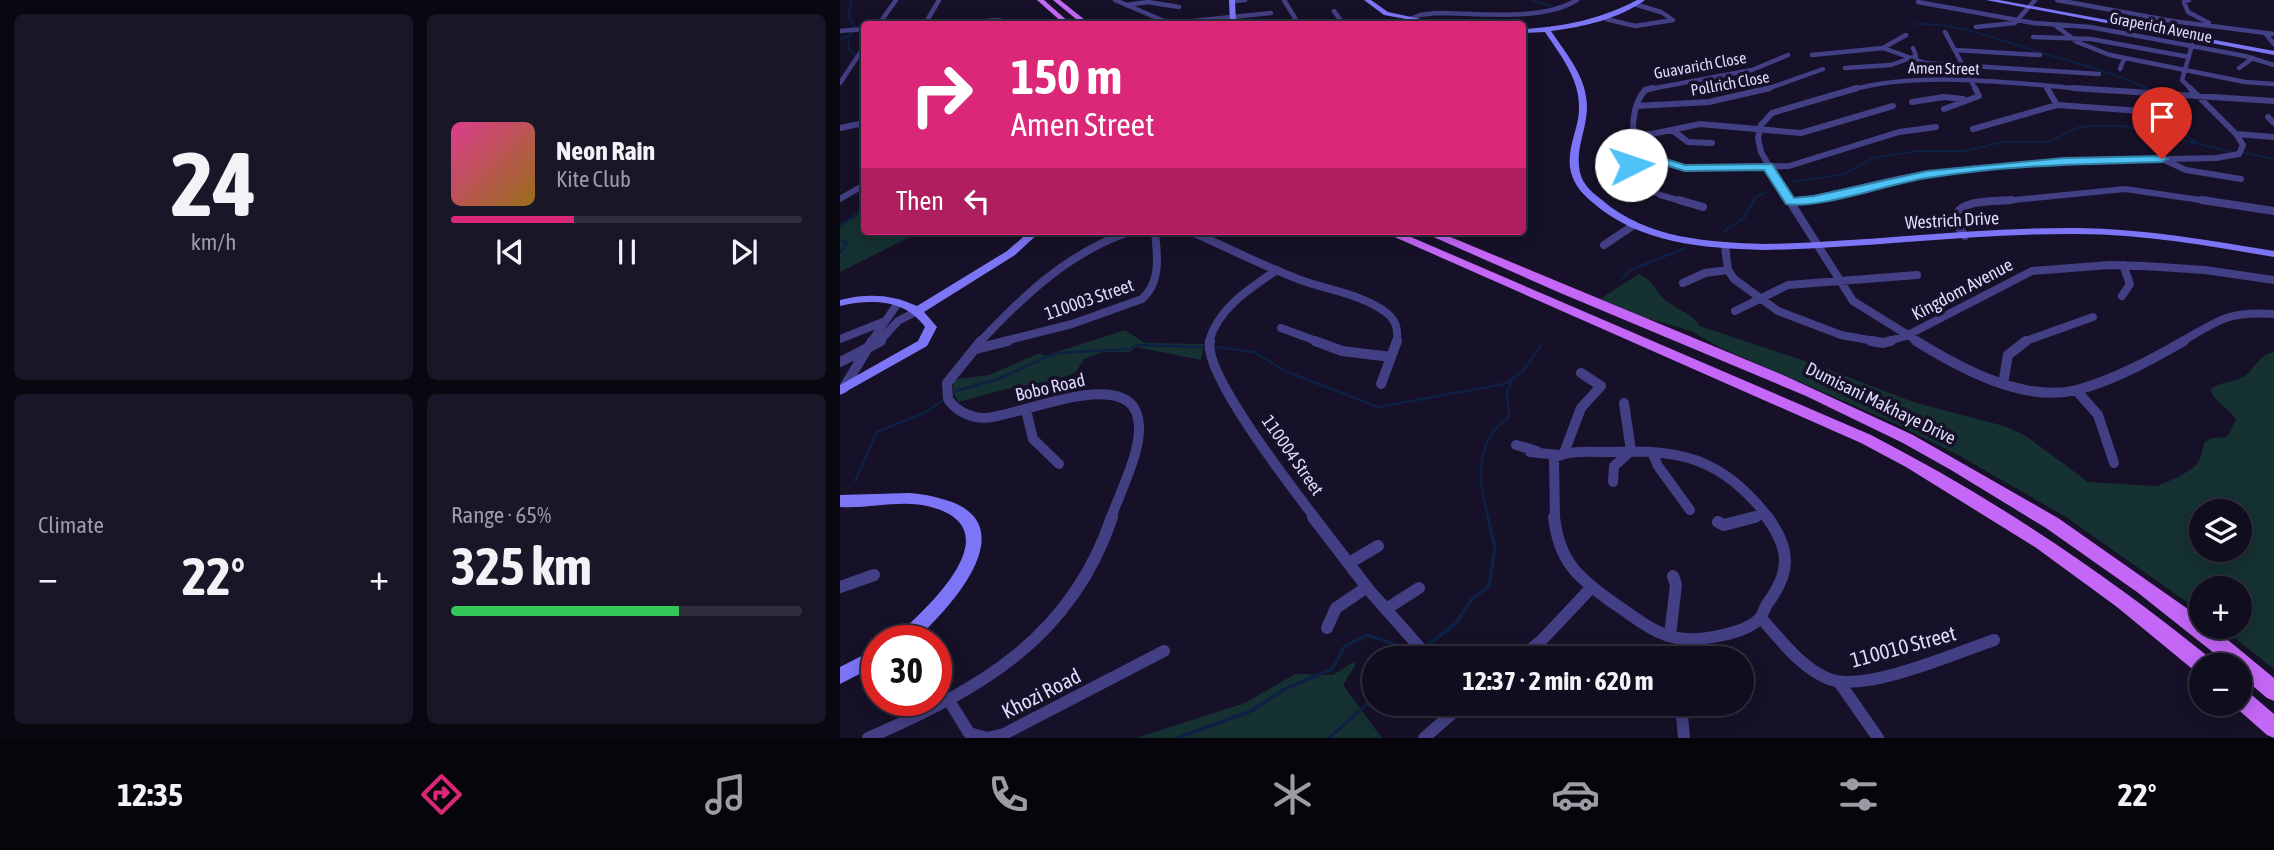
<!DOCTYPE html>
<meta charset="utf-8">
<style>
:root{--surface:#100d1e;--page:#191627;--text:#f1f3f6;--muted:#9c9ca4;--line:#302d3c;--accent:#db2777}
body{margin:0;font-family:"Asap Condensed",sans-serif;background:var(--page);color:var(--text);height:100vh;display:flex;flex-direction:column;font-size:26px;white-space:nowrap}
*{box-sizing:border-box;margin:0}
p{font-size:23px;color:var(--muted)}
.icon{flex:none;width:38px;height:38px;fill:none;stroke:currentColor;stroke-width:2;stroke-linecap:round;stroke-linejoin:round}
.map{position:relative;flex:1;overflow:hidden}
.side{display:flex;flex-direction:column;gap:14px;padding:14px;background:#090710;width:840px}
.side>*{flex:none}
.guide{position:absolute;left:21px;top:21px;width:665px;height:214px;border-radius:7px;box-shadow:0 4px 18px #0003,0 0 0 2px var(--line);background:#db2777;color:#fff;overflow:hidden}
.controls{position:absolute;left:1349px;top:499px;display:grid;gap:14px}
.controls a{display:grid;place-items:center;width:63px;height:63px;border-radius:50%;background:var(--surface);box-shadow:0 4px 18px #0003,0 0 0 2px var(--line);font-size:35px}
.speed{position:absolute;left:21px;top:625px;display:flex;gap:14px;font-size:35px;font-weight:700;text-align:center}
.speed>*{display:grid;place-content:center;width:91px;height:91px;border-radius:50%;background:var(--surface);box-shadow:0 4px 18px #0003,0 0 0 2px var(--line);line-height:1}
.speed .limit{border:10px solid #d22;background:#fff;color:#111}
.pin{position:absolute;display:grid;place-items:center;width:60px;height:60px;color:#fff;margin:-72px -30px;border-radius:50% 50% 50% 0;rotate:-45deg;box-shadow:0 0 7px #0007}
.pin .icon{rotate:45deg}
.me{position:absolute;width:77px;margin:-38px;rotate:86deg;stroke-linejoin:round;filter:drop-shadow(0 0 5px #0008)}
.turn{display:flex;align-items:center;gap:24px;height:147px;padding:0 35px;font-size:32px}
.turn .icon{width:91px;height:91px;stroke-width:2.5}
.turn b{display:block;font-size:49px;line-height:60px}
.then{display:flex;align-items:center;height:66px;padding:0 35px;background:#0003;gap:14px;font-size:26px}
.big{font-size:52px;font-weight:700;line-height:1.1}
.side .tile{flex:1;display:flex;flex-direction:column;justify-content:center;gap:10px;min-width:0;padding:0 24px;border-radius:10px;background:var(--page)}
.side .dial{align-items:center;gap:0}
.dial b{font-size:91px;line-height:1}
.song{display:flex;align-items:center;gap:21px}
.cover{width:84px;height:84px;border-radius:10px;background:linear-gradient(135deg,hsl(330 70% 55%),hsl(40 70% 35%))}
.played{height:7px;border-radius:4px;background:linear-gradient(90deg,var(--accent) 35%,var(--line) 35%)}
.keys{display:flex;justify-content:space-around;direction:ltr}
.heat{display:flex;justify-content:space-between;align-items:center;font-size:38px;direction:ltr}
.charge{height:10px;border-radius:5px;background:linear-gradient(90deg,#34c759 65%,var(--line) 0)}
.side .tiles{flex:1;display:grid;gap:14px;grid-template-columns:repeat(2,1fr)}
.trip{position:absolute;left:522px;top:646px;width:392px;height:70px;border-radius:35px;background:var(--surface);box-shadow:0 4px 18px #0003,0 0 0 2px var(--line);font-weight:700;line-height:70px;text-align:center}
.menu{display:flex;height:112px;justify-content:space-around;align-items:center;background:#06050c;color:var(--muted)}
.menu .icon{width:49px;height:49px}
.menu .selected{color:var(--accent)}
.menu b{font-size:32px;color:var(--text)}
main{display:flex;flex:1;min-height:0}
.map>svg:first-child{display:block}
</style>
<main>
<section class="side">
<div class="tiles">
<div class="tile dial"><b>24</b><p>km/h</p></div>
<div class="tile">
<div class="song"><i class="cover"></i><div><b>Neon Rain</b><p>Kite Club</p></div></div>
<div class="played"></div>
<div class="keys"><svg class="icon" aria-label="previous" viewBox="0 0 24 24"><path d="M18 5L8 12l10 7zM5 5v14"/></svg><svg class="icon" aria-label="pause" viewBox="0 0 24 24"><path d="M8 5v14M16 5v14"/></svg><svg class="icon" aria-label="next" viewBox="0 0 24 24"><path d="M6 5l10 7-10 7zM19 5v14"/></svg></div>
</div>
<div class="tile"><p>Climate</p>
<div class="heat"><a>−</a><b class="big">22°</b><a>+</a></div>
</div>
<div class="tile"><p>Range · 65%</p><b class="big">325 km</b><div class="charge"></div></div>
</div>
</section>
<div class="map">
<svg width="1434" height="738" viewBox="0 0 1434 738">
<rect width="100%" height="100%" fill="#161128"/>
<path fill="#153131" fill-rule="evenodd" d="M24 208V231H82L0 272V225Z
M799 274C817 285 812 286 823 298 835 310 850 311 860 326L977 365 1073 402 1164 426 1186 436 1248 482 1316 486C1324 484 1352 471 1357 464 1361 459 1362 449 1365 442L1372 438 1387 437 1396 420C1390 408 1372 402 1371 389 1381 381 1393 383 1403 377 1416 369 1418 354 1434 352V669L1381 627 1400 626V588H1362L1361 612 1226 517 1120 456 1054 423 879 347 851 331 803 317 760 299ZM1400 511V550H1362V511Z
M285 330 305 343 364 344 361 360 296 347 290 352H263L244 359 236 372 220 379 162 390 119 402 114 395 113 381 117 379 149 375 200 353 204 356Z
M515 661V666L503 685 542 738H296L405 703 455 674 493 675Z"/>
<g fill="none" stroke-linecap="round" stroke-linejoin="round">
<path stroke="#0e2044" stroke-width="2" d="M691 0 712 6
M1076 24C1118 23 1157 39 1196 51 1236 63 1276 73 1313 91
M8 36 9 48 15 55
M0 40 16 31 9 15 11 0
M1324 97 1322 100 1340 118 1338 130 1356 142
M1405 153 1434 159
M953 182 1004 174 1033 158 1077 151H1126L1162 142H1209L1237 128 1251 126H1283L1392 152
M913 202 916 197 926 192"/>
<path stroke="#0e2044" stroke-width="2.5" d="M0 226 24 209
M884 231 903 219 914 200
M0 240 7 243 0 253
M782 278 791 270 845 248
M377 347 414 352 445 371 538 407 664 384 682 372 701 346
M116 391 158 379 216 353 290 349 297 345 362 347
M15 481 37 432 84 413 102 401
M649 518C637 484 635 439 669 417L667 392 672 381"/>
<path stroke="#0e2044" stroke-width="3.5" d="M589 644 616 623 632 599 649 586 655 548 648 517
M337 738 411 711 445 689 492 669 505 646 527 635 564 647 562 658
M489 738 534 698"/>
<path stroke="#433f84" stroke-width="4.5" d="M275 0 324 21 343 22 431 13
M444 0 458 23
M1217 0 1332 21 1434 34
M1349 0 1344 2 1348 12 1369 23
M394 1 405 0
M1078 2 1194 23 1250 27 1405 56 1434 65
M286 5 308 2 339 7
M494 11 503 24
M766 19 795 26 833 20 821 12 794 4
M39 24 56 0
M85 24 99 0
M115 24 158 20 170 24
M558 24 580 15 596 13C638 13 701 22 737 0
M1215 25 1237 42 1270 55 1405 82 1434 84
M1136 27 1175 23 1195 0
M0 31 24 29
M1105 32 1136 90
M1425 33 1434 44
M1193 37 1251 39 1349 57
M1352 45 1342 80 1352 90
M1043 48 1085 63 1259 74
M1115 50 1200 55
M972 55 1043 48 1066 35
M1005 68 1051 65 1076 56 1073 48
M1399 68 1413 58
M1280 69 1284 59
M0 83 24 47
M1206 87 1208 90
M805 90 912 70 948 55
M924 90 983 69
M1011 90C1084 69 1184 85 1261 90"/>
<path stroke="#433f84" stroke-width="6" d="M813 88 805 90C792 105 791 130 796 148L816 161 844 168 949 166 1059 132 1096 127
M1233 88 1434 101
M1072 102 1104 97 1123 99
M1217 105 1315 112
M797 106 869 102 930 88
M1104 109 1139 96 1135 88
M1428 117 1434 123
M0 128 24 123
M1133 129 1217 105 1207 88
M832 130 848 142 872 143
M794 134H812L860 124 961 133 1053 106
M1396 134 1434 137
M804 155 792 161 794 179 820 195 845 202
M1324 160 1346 170 1401 179
M0 199 24 185
M950 202 921 152 918 138 921 125 932 113 1017 88
M950 202C996 196 1040 180 1087 174 1182 161 1280 160 1376 158L1399 154 1403 145 1396 134 1350 88
M1153 202 1285 189 1374 202"/>
<path stroke="#433f84" stroke-width="8" d="M839 200 863 207
M949 200 1013 301 1079 342
M1362 200 1434 211
M950 202 964 200
M350 231C386 247 421 265 458 279 486 290 524 294 548 314 557 322 558 331 557 342
M1125 236 1113 220C1119 198 1152 202 1171 200
M764 245 794 225
M885 246 888 270 894 279 938 311 1001 335 1040 342
M843 283 865 273 888 270
M1282 296 1290 284 1283 265
M895 311 948 285 1077 275
M441 328 479 342
M0 339 43 322
M31 342 58 303
M39 342 58 321 79 310
M140 342C183 296 230 251 292 231
M161 342 232 324 302 299C322 281 317 255 315 231
M369 342C377 309 410 288 437 270
M1045 342 1066 336 1192 271 1270 265 1304 266 1365 270 1434 280
M1183 342 1253 317
M1341 342C1379 320 1388 311 1434 314"/>
<path stroke="#433f84" stroke-width="10" d="M141 341 107 383 108 399C115 410 130 418 144 418 177 418 298 359 299 427 300 454 280 492 271 518
M370 341C362 372 453 489 475 518
M475 341 502 351 551 357
M1031 341 1043 343 1051 341
M1076 341C1120 368 1183 403 1237 390 1274 380 1311 360 1344 341
M136 349 168 341
M0 362 41 341
M541 384 557 341
M1163 384 1168 355 1186 341
M3 389 32 341
M1236 390 1258 415 1274 463
M186 410 193 439 219 464
M676 445 697 451
M690 452 718 455
M812 452 818 466 850 510
M724 453 741 408 761 386 741 373
M773 482 774 466 791 451 784 403
M715 518 714 458C730 450 749 452 767 452 842 449 880 457 929 518
M909 518 925 514"/>
<path stroke="#433f84" stroke-width="12" d="M473 517 529 590 589 658
M714 517C719 561 737 577 772 602 792 615 813 634 837 638 857 642 906 634 920 618 923 614 924 609 927 604 951 572 951 550 927 517
M878 522 884 525 915 517
M509 563 538 546
M0 587 34 575
M546 609 579 588
M921 618C941 640 960 667 989 679 1025 693 1116 653 1154 640
M487 628 496 608 527 587
M830 635 836 585 833 576
M842 639 843 658
M680 658 701 641 751 588
M999 682 1038 738
M108 699 129 733 147 738 164 734 324 651
M841 704 844 738
M28 738C140 689 231 639 272 517
M584 738 623 704"/>
<path fill="#7c76f7" fill-rule="evenodd" d="M389 0H395L396 24H390Z
M524 0H531L548 12 604 24H593L544 15Z
M797 0H805C779 19 743 27 711 31 729 58 752 83 746 118 744 134 737 149 739 166 740 182 750 191 762 200 807 239 868 242 924 244 1029 242 1134 227 1238 228 1304 229 1369 240 1434 251V257C1369 246 1304 234 1238 234 1134 233 1029 248 924 250 863 248 800 244 752 202 741 193 732 182 730 167 728 150 735 135 738 119 744 84 723 59 705 32L682 33V29C724 27 761 19 797 0Z
M1146 0H1159L1434 51V55Z
M190 231H201L175 255 84 312 97 327 87 346 0 395V385L78 341 85 327C65 299 31 299 0 306V300C27 293 52 294 77 306L167 251Z
M69 493C85 494 97 497 112 502 184 530 106 612 75 640H55L57 635C89 607 173 529 91 507 63 499 30 509 0 507V495Z
M37 648V665L0 684V667Z"/>
<path fill="#c467f7" fill-rule="evenodd" d="M197 0H204L231 24H224Z
M213 0H220L250 24H242Z
M541 231H557L1031 435C1153 498 1264 572 1370 658L1373 665H1362V674L1356 672 1277 607 1195 547 1066 467 1021 443Z
M580 231H596L943 375 1073 435 1218 518 1355 614 1362 619V626H1371L1434 678V701L1427 698 1400 675V665H1389L1297 592 1206 528 1111 470 1063 443 966 396 718 292Z
M1400 688 1407 691 1434 714V738L1427 735 1393 705 1400 704Z"/>
</g>
<path fill="#4fc3f7" stroke="#337fa1" stroke-width="2" d="M804 152 845 165 932 164 954 198 974 196 1087 171 1224 158 1322 156 1328 159 1322 162C1244 164 1164 165 1087 178 1051 183 978 210 946 204L924 170 845 171 805 159 798 162 795 167H787L785 165 789 158Z"/>
<g text-anchor="middle" dominant-baseline="central" stroke-width="7" stroke-linejoin="round" paint-order="stroke">
<g font-size="16" fill="#dfdafd" stroke="#161128">
<text transform="translate(1321 27) rotate(11)">Graperich Avenue</text>
<text transform="translate(860 65) rotate(-10)">Guavarich Close</text>
<text transform="translate(1104 68) rotate(1)">Amen Street</text>
<text transform="translate(890 83) rotate(-10)">Pollrich Close</text>
</g>
<g font-size="18" fill="#dfdafd" stroke="#161128">
<text transform="translate(1112 220) rotate(-3)">Westrich Drive</text>
<text transform="translate(1122 289) rotate(-28)">Kingdom Avenue</text>
<text transform="translate(249 299) rotate(-19)">110003 Street</text>
<text transform="translate(210 387) rotate(-13)">Bobo Road</text>
<text transform="translate(1041 403) rotate(26)">Dumisani Makhaye Drive</text>
<text transform="translate(453 455) rotate(55)">110004 Street</text>
</g>
<g font-size="21" fill="#dfdafd" stroke="#161128">
<text transform="translate(1063 646) rotate(-15)">110010 Street</text>
<text transform="translate(201 693) rotate(-27)">Khozi Road</text>
</g>
</g>
</svg>
<div class="controls">
<a><svg class="icon" aria-label="layers" viewBox="0 0 24 24"><path d="M12 4l9 5-9 5-9-5zM3 14l9 5 9-5"/></svg></a>
<a>+</a>
<a>−</a>
</div>
<div class="speed"><div class="limit">30</div></div>
<div class="pin" style="left:1322px;top:159px;background:#d93025"><svg class="icon" aria-label="arrive" viewBox="0 0 24 24"><path d="M6 21V4h12l-3 4 3 4H6"/></svg></div>
<svg class="me" style="left:791px;top:165px" viewBox="-20 -20 40 40"><circle r="19" fill="#fff"/><path d="M0-13L10 11 0 6-10 11z" fill="#4fc3f7"/></svg>
<div class="trip">12:37 · 2 min · 620 m</div>
<div class="guide">
<div class="turn"><svg class="icon" aria-label="right" viewBox="0 0 24 24"><path d="M7 20v-9h11M14 6l5 5-5 5"/></svg><div><b>150 m</b>Amen Street</div></div>
<div class="then">Then<svg class="icon" aria-label="left" viewBox="0 0 24 24"><path d="M17 20v-9H6M10 6l-5 5 5 5"/></svg></div>
</div>
</div>
</main>
<nav class="menu">
<b>12:35</b>
<svg class="icon selected" aria-label="directions" viewBox="0 0 24 24"><path d="M12 3l9 9-9 9-9-9zM9 14v-3h6M13 9l2 2-2 2"/></svg>
<svg class="icon" aria-label="music" viewBox="0 0 24 24"><path d="M9 18V5l10-2v13"/><circle cx="6" cy="18" r="3"/><circle cx="16" cy="16" r="3"/></svg>
<svg class="icon" aria-label="phone" viewBox="0 0 24 24"><path d="M5 4h4l2 5-3 2q2 4 5 5l2-3 5 2v4C11 20 4 13 5 4z"/></svg>
<svg class="icon" aria-label="climate" viewBox="0 0 24 24"><path d="M12 3v18M4 7l16 10M4 17L20 7"/></svg>
<svg class="icon" aria-label="car" viewBox="0 0 24 24"><path d="M5 17H2v-5l4-1 3-4h7l3 4 3 1v5h-3M9 17h6M6 11h13"/><circle cx="7" cy="17" r="2"/><circle cx="17" cy="17" r="2"/></svg>
<svg class="icon" aria-label="filters" viewBox="0 0 24 24"><path d="M4 7h16M4 17h16"/><circle cx="9" cy="7" r="2"/><circle cx="15" cy="17" r="2"/></svg>
<b>22°</b>
</nav>
